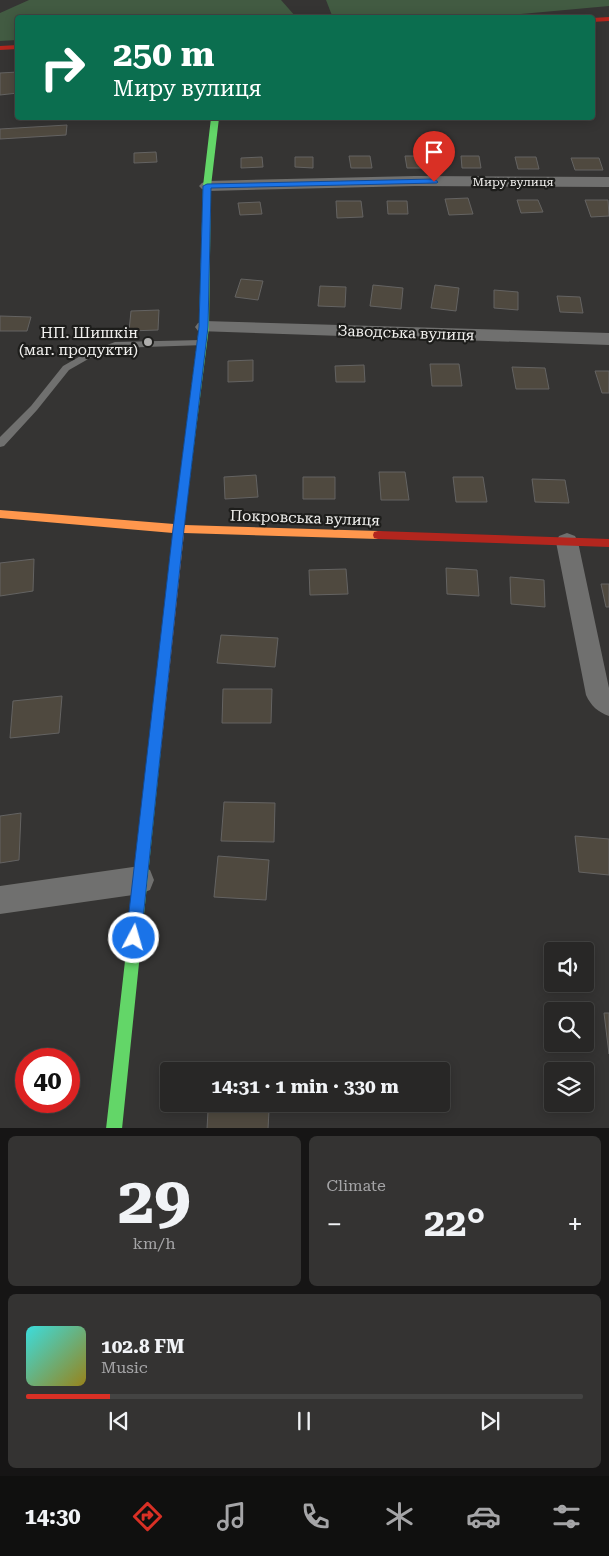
<!DOCTYPE html>
<meta charset="utf-8">
<style>
:root{--surface:#282726;--page:#343332;--text:#f1f3f6;--muted:#a5a5a7;--line:#444443;--accent:#d93025}
body{margin:0;font-family:"Roboto Serif",serif;background:var(--page);color:var(--text);height:100vh;display:flex;flex-direction:column;font-size:19px;white-space:nowrap}
*{box-sizing:border-box;margin:0}
p{font-size:16px;color:var(--muted)}
.icon{flex:none;width:28px;height:28px;fill:none;stroke:currentColor;stroke-width:2;stroke-linecap:round;stroke-linejoin:round}
.map{position:relative;height:1128px;overflow:hidden}
.panel{display:flex;flex-direction:column;gap:8px;padding:8px;background:#161515;flex:1}
.panel>*{flex:none}
.banner{position:absolute;left:15px;top:15px;width:580px;height:105px;border-radius:5px;box-shadow:0 2px 12px #0003,0 0 0 1px var(--line);background:#0b6e4f;color:#fff;overflow:hidden}
.controls{position:absolute;left:544px;top:942px;display:grid;gap:10px}
.controls a{display:grid;place-items:center;width:50px;height:50px;border-radius:5px;background:var(--surface);box-shadow:0 2px 12px #0003,0 0 0 1px var(--line);font-size:25px}
.speed{position:absolute;left:15px;top:1048px;display:flex;gap:10px;font-size:25px;font-weight:700;text-align:center}
.speed>*{display:grid;place-content:center;width:65px;height:65px;border-radius:50%;background:var(--surface);box-shadow:0 2px 12px #0003,0 0 0 1px var(--line);line-height:1}
.speed .limit{border:8px solid #d22;background:#fff;color:#111}
.pin{position:absolute;display:grid;place-items:center;width:42px;height:42px;color:#fff;margin:-51px -21px;border-radius:50% 50% 50% 0;rotate:-45deg;box-shadow:0 0 5px #0007}
.pin .icon{rotate:45deg}
.me{position:absolute;width:55px;margin:-28px;rotate:6deg;stroke-linejoin:round;filter:drop-shadow(0 0 4px #0008)}
.turn{display:flex;align-items:center;gap:18px;height:105px;padding:0 15px;font-size:22px}
.turn .icon{width:65px;height:65px;stroke-width:2.5}
.turn b{display:block;font-size:35px;line-height:42px}
.big{font-size:38px;font-weight:700;line-height:1.1}
.panel .widget{flex:1;display:flex;flex-direction:column;justify-content:center;gap:8px;min-width:0;padding:0 18px;border-radius:8px;background:var(--page)}
.panel .dial{align-items:center;gap:0}
.dial b{font-size:65px;line-height:1}
.song{display:flex;align-items:center;gap:15px}
.cover{width:60px;height:60px;border-radius:8px;background:linear-gradient(135deg,hsl(180 70% 55%),hsl(50 70% 35%))}
.played{height:5px;border-radius:2px;background:linear-gradient(90deg,var(--accent) 15%,var(--line) 15%)}
.keys{display:flex;justify-content:space-around;direction:ltr}
.heat{display:flex;justify-content:space-between;align-items:center;font-size:28px;direction:ltr}
.panel .tiles{flex:1;display:grid;gap:8px;grid-template-columns:1fr 1fr}
.widget:last-child{grid-column:span 2}
.trip{position:absolute;left:160px;top:1062px;width:290px;height:50px;border-radius:5px;background:var(--surface);box-shadow:0 2px 12px #0003,0 0 0 1px var(--line);font-weight:700;line-height:50px;text-align:center}
.menu{display:flex;height:80px;justify-content:space-around;align-items:center;background:#10100f;color:var(--muted)}
.menu .icon{width:35px;height:35px}
.menu .current{color:var(--accent)}
.menu b{font-size:22px;color:var(--text)}
.map>svg:first-child{display:block}
</style>
<div class="map">
<svg width="609" height="1129" viewBox="0 0 609 1129">
<rect width="100%" height="100%" fill="#353433"/>
<path fill="#425b42" d="M29 0H281L296 17 18 18 17 40 0 41V13Z
M326 0H609V6L510 15 333 18Z"/>
<path fill="#4f493f" stroke="#646362" d="M18 72V93L0 95V73Z
M67 125 66 135 0 139V129Z
M156 152 157 162 134 163V153Z
M349 156H370L372 168H351Z
M405 156H425L428 168H407Z
M461 156H479L481 168H462Z
M262 157 263 167 241 168V158Z
M295 157H313V168L295 167Z
M515 157H536L539 169H518Z
M571 158H599L603 170H575Z
M468 198 473 214 449 215 445 199Z
M517 200H538L543 212 521 213Z
M585 200H608L609 216 591 217Z
M336 201H361L363 217 337 218Z
M387 201H407L408 214H388Z
M260 202 262 214 240 215 238 203Z
M241 279 263 281 258 300 235 297Z
M373 285 403 288 401 309 370 306Z
M435 285 459 288 456 311 431 308Z
M320 286 346 287 345 307 318 306Z
M494 290 518 292V310L494 308Z
M557 296 580 297 583 313 560 312Z
M159 310 158 330 129 331 131 311Z
M0 316 31 317 27 331H0Z
M253 360V381L228 382V361Z
M430 364H459L462 386H432Z
M364 365 365 382H336L335 366Z
M512 367 545 368 549 389H516Z
M595 371H609V393H602Z
M379 472H405L409 500H381Z
M256 475 258 497 225 499 224 477Z
M303 477H335V499H303Z
M453 477H483L487 502H456Z
M532 479 565 480 569 503 535 502Z
M34 559 33 591 0 596V563Z
M446 568 477 570 479 596 447 594Z
M346 569 348 594 310 595 309 570Z
M510 577 544 580 545 607 511 604Z
M601 584H609V607H606Z
M221 635 278 638 275 667 217 663Z
M223 689H272L271 723H222Z
M62 696 59 733 10 738 13 701Z
M224 802 275 803 274 842 221 841Z
M21 813 19 860 0 863V816Z
M575 836 609 839V875L579 872Z
M218 856 269 860 266 900 214 897Z
M604 1013H609V1054Z
M208 1111H269L268 1129H207Z"/>
<g fill="none" stroke-linecap="round" stroke-linejoin="round">
<path fill="#70706f" fill-rule="evenodd" d="M202 340 207 343 205 345 116 348 90 358 69 370 37 410 4 446 0 447V437L31 406 63 366 84 354 115 342Z"/>
<path fill="#70706f" fill-rule="evenodd" d="M415 176 609 177V187L415 186 207 191 202 189 199 186 202 183 207 181Z
M204 321 609 333V345L198 331 195 327 198 323Z
M567 533 575 536 578 542 609 688V716C598 712 591 706 586 695L556 542 559 536Z
M140 866 150 870 154 880 150 890 140 894 0 914V886Z"/>
<path fill="#63d668" fill-rule="evenodd" d="M211 118H219L211 186 209 327 185 517 180 521 175 517 199 327 203 186Z
M155 743 160 745 161 749 122 1129H106L149 749 150 745Z"/>
<path fill="#ff974d" fill-rule="evenodd" d="M0 510 174 524 176 514 180 513 185 517V525L378 531 382 532 383 535 382 538 378 539 184 533 161 749 160 753 155 755 150 753 149 749 173 533 0 518Z"/>
<path fill="#b3261e" fill-rule="evenodd" d="M609 17V21L592 22V18Z
M18 45V49L0 50V46Z
M378 531 609 539V547L378 539 374 538 373 535 374 532Z"/>
</g>
<path fill="#1a73e8" stroke="#114b97" d="M434 179 438 182 437 183 211 188 208 327 184 529 141 938 139 943 134 945 128 943 126 938 173 529 199 327 203 186 207 184Z"/>
<circle fill="#afaead" stroke="#1d1d1b" stroke-width="2" cx="148" cy="342" r="5"/>
<g text-anchor="middle" dominant-baseline="central" stroke-width="4.5" stroke-linejoin="round" paint-order="stroke">
<g font-size="12" fill="#f1f0ee" stroke="#1d1d1b">
<text x="513" y="182">Миру вулиця</text>
</g>
<g font-size="15" fill="#f1f0ee" stroke="#1d1d1b" text-anchor="end">
<text x="138" y="333">НП. Шишкін<tspan x="138" dy="17">(маг. продукти)</tspan></text>
</g>
<g font-size="15" fill="#f1f0ee" stroke="#1d1d1b">
<text transform="translate(406 333) rotate(2)">Заводська вулиця</text>
<text transform="translate(305 518) rotate(2)">Покровська вулиця</text>
</g>
</g>
</svg>
<div class="controls">
<a><svg class="icon" aria-label="sound" viewBox="0 0 24 24"><path d="M4 9h4l5-4v14l-5-4H4zM17 9q2 3 0 6"/></svg></a>
<a><svg class="icon" aria-label="search" viewBox="0 0 24 24"><circle cx="10" cy="10" r="6"/><path d="M15 15l6 6"/></svg></a>
<a><svg class="icon" aria-label="layers" viewBox="0 0 24 24"><path d="M12 4l9 5-9 5-9-5zM3 14l9 5 9-5"/></svg></a>
</div>
<div class="speed"><div class="limit">40</div></div>
<div class="pin" style="left:434px;top:182px;background:#d93025"><svg class="icon" aria-label="arrive" viewBox="0 0 24 24"><path d="M6 21V4h12l-3 4 3 4H6"/></svg></div>
<svg class="me" style="left:134px;top:938px" viewBox="-20 -20 40 40"><circle r="17" fill="#1a73e8" stroke="#fff" stroke-width="3"/><path d="M0-11L8 9 0 5-8 9z" fill="#fff"/></svg>
<div class="trip">14:31 · 1 min · 330 m</div>
<div class="banner">
<div class="turn"><svg class="icon" aria-label="right" viewBox="0 0 24 24"><path d="M7 20v-9h11M14 6l5 5-5 5"/></svg><div><b>250 m</b>Миру вулиця</div></div>
</div>
</div>
<section class="panel">
<div class="tiles">
<div class="widget dial"><b>29</b><p>km/h</p></div>
<div class="widget"><p>Climate</p>
<div class="heat"><a>−</a><b class="big">22°</b><a>+</a></div>
</div>
<div class="widget">
<div class="song"><i class="cover"></i><div><b>102.8 FM</b><p>Music</p></div></div>
<div class="played"></div>
<div class="keys"><svg class="icon" aria-label="previous" viewBox="0 0 24 24"><path d="M18 5L8 12l10 7zM5 5v14"/></svg><svg class="icon" aria-label="pause" viewBox="0 0 24 24"><path d="M8 5v14M16 5v14"/></svg><svg class="icon" aria-label="next" viewBox="0 0 24 24"><path d="M6 5l10 7-10 7zM19 5v14"/></svg></div>
</div>
</div>
</section>
<nav class="menu">
<b>14:30</b>
<svg class="icon current" aria-label="directions" viewBox="0 0 24 24"><path d="M12 3l9 9-9 9-9-9zM9 14v-3h6M13 9l2 2-2 2"/></svg>
<svg class="icon" aria-label="music" viewBox="0 0 24 24"><path d="M9 18V5l10-2v13"/><circle cx="6" cy="18" r="3"/><circle cx="16" cy="16" r="3"/></svg>
<svg class="icon" aria-label="phone" viewBox="0 0 24 24"><path d="M5 4h4l2 5-3 2q2 4 5 5l2-3 5 2v4C11 20 4 13 5 4z"/></svg>
<svg class="icon" aria-label="climate" viewBox="0 0 24 24"><path d="M12 3v18M4 7l16 10M4 17L20 7"/></svg>
<svg class="icon" aria-label="car" viewBox="0 0 24 24"><path d="M5 17H2v-5l4-1 3-4h7l3 4 3 1v5h-3M9 17h6M6 11h13"/><circle cx="7" cy="17" r="2"/><circle cx="17" cy="17" r="2"/></svg>
<svg class="icon" aria-label="filters" viewBox="0 0 24 24"><path d="M4 7h16M4 17h16"/><circle cx="9" cy="7" r="2"/><circle cx="15" cy="17" r="2"/></svg>
</nav>
